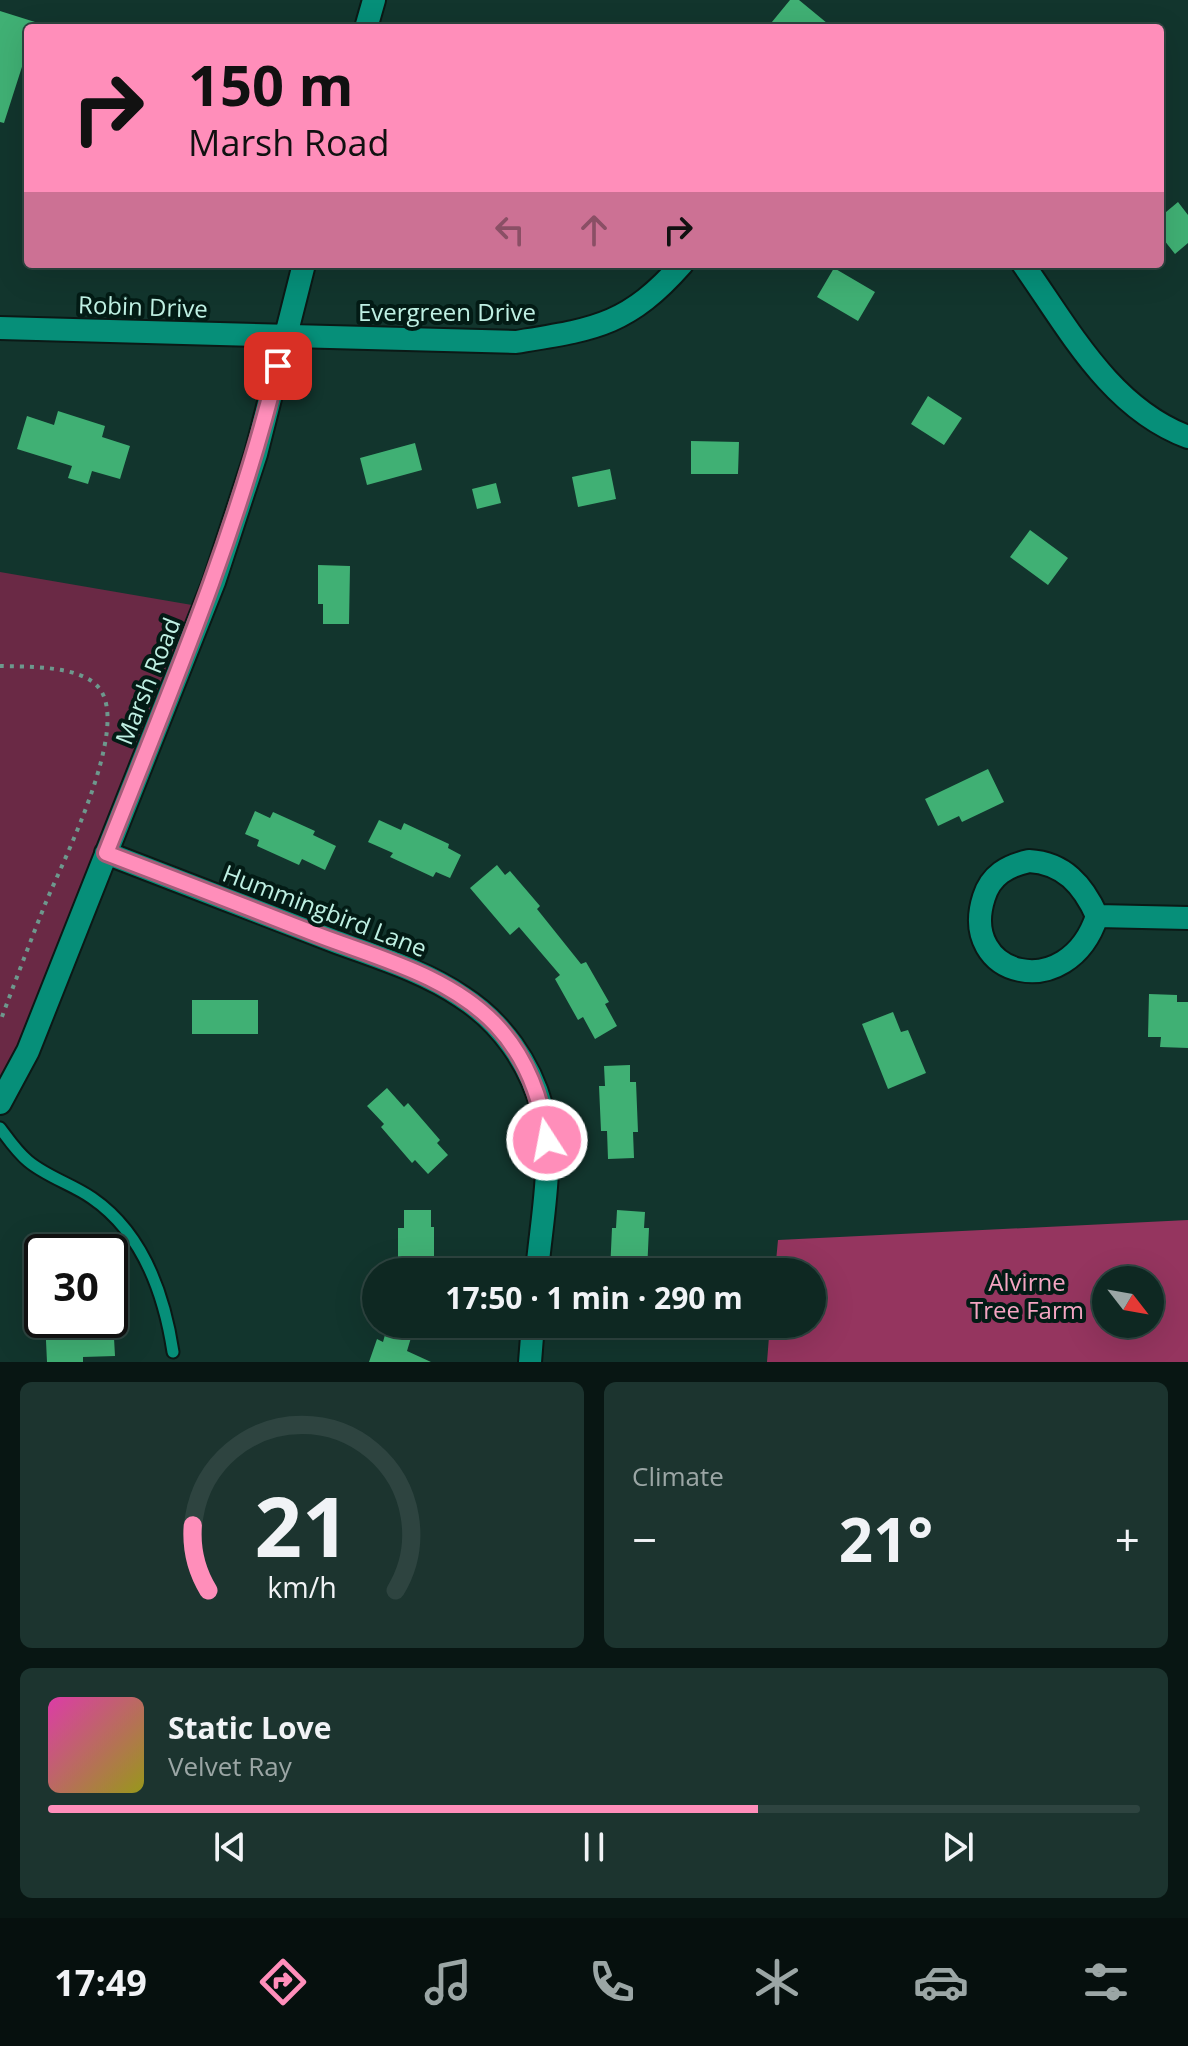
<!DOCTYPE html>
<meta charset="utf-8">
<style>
:root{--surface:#0e2822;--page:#1c342f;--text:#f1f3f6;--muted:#9ba6a5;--line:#2e4440;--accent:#ff8eba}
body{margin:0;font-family:"Open Sans",sans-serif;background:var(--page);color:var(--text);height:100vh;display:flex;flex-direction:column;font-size:30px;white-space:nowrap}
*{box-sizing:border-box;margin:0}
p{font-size:26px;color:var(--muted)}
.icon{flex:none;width:44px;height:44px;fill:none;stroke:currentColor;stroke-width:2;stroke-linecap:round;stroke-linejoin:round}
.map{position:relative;height:1362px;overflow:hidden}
.side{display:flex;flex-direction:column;gap:20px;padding:20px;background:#081613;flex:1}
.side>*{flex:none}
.guide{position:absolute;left:24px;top:24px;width:1140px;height:244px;border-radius:8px;box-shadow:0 8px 32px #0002,0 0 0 2px var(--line);background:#ff8eba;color:#111;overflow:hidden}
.needle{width:52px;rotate:121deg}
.controls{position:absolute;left:1092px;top:1266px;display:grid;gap:16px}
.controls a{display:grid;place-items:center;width:72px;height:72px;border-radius:50%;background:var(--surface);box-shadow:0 8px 32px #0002,0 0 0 2px var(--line);font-size:40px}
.speed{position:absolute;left:24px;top:1234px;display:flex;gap:16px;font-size:40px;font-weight:700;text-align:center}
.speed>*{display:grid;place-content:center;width:104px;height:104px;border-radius:50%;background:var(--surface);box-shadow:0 8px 32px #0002,0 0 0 2px var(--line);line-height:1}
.speed .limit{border:4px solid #111;border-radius:12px;background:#fff;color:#111}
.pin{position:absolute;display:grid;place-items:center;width:68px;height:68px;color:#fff;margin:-34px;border-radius:16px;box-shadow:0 4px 12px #0006}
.me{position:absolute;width:88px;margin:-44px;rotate:349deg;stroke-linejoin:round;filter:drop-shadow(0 0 6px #0008)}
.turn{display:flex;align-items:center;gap:28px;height:168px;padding:0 32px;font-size:36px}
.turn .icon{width:104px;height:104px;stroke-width:2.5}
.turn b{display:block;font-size:56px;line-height:68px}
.lanes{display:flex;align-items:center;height:76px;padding:0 32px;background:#0003;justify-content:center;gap:40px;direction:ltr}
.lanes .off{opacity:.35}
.big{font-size:60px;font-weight:700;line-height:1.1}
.side .card{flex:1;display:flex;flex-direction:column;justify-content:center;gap:12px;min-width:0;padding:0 28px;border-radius:12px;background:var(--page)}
.side .dial{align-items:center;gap:0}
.dial svg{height:208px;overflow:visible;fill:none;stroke:var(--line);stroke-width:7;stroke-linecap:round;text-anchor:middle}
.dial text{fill:var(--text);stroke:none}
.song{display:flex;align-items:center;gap:24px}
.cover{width:96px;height:96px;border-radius:12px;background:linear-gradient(135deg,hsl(320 70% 55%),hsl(60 70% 35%))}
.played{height:8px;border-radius:4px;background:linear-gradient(90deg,var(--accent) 65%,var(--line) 65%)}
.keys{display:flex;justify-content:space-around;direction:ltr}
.heat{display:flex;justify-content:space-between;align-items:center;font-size:44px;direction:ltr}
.side .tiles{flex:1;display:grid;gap:20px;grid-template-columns:1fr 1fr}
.card:last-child{grid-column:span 2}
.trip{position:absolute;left:362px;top:1258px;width:464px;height:80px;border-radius:40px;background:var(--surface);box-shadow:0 8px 32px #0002,0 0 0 2px var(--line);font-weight:700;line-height:80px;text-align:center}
.dock{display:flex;height:128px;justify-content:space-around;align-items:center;background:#06100e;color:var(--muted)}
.dock .icon{width:56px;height:56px}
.dock .active{color:var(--accent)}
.dock b{font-size:36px;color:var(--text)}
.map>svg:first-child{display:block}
</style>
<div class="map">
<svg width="1188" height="1362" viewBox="0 0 1188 1362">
<rect width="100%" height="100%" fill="#12352d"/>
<path fill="#6a2945" d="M0 572 192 605 173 659 19 1043 0 1080Z"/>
<path fill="#95355f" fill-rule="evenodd" d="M1188 1220V1362H767L770 1324H812V1272H775L778 1240ZM1106 1280H1150V1324H1106Z"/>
<path fill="#40b074" d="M790 0H799L833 28H767Z
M0 11 35 22 33 28H28V48L4 123 0 122Z
M1178 202 1188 215V243L1175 254 1160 235V217Z
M834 268 875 292 858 321 817 297Z
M928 396 962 418 944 445 911 424Z
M58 411 105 426 102 437 130 446 120 479 92 471 88 484 68 478 72 466 17 449 27 416 54 425Z
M691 441 739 442 738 474H691Z
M415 443 422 470 367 485 360 458Z
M610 469 616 499 578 507 572 477Z
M496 483 501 503 477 509 472 489Z
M1030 530 1068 558 1048 585 1010 557Z
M318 565 350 566 349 624H323V604H318Z
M988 769 1004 802 962 822 959 816 938 826 925 799Z
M255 811 270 818 273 812 315 831 313 835 336 846 325 870 302 859 299 865 257 846 259 840 245 834Z
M379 820 401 830 404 823 449 844 448 848 461 855 450 878 436 872 433 877 390 857 393 853 368 842Z
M497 865 505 875 510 871 540 906 537 909 581 964 586 962 609 1002 605 1004 617 1026 595 1039 583 1017 578 1020 555 979 560 975 519 927 510 935 470 888Z
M1149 994 1177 995V1002H1188V1048L1160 1047 1161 1037H1148Z
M192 1000H258V1034H192Z
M893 1012 901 1032 908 1030 926 1073 888 1089 862 1024Z
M630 1065V1082H636L638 1132H633L634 1158 608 1159 607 1131H601L599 1086H605L604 1066Z
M387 1088 404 1107 408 1103 440 1140 437 1143 448 1155 428 1174 415 1160 412 1163 381 1127 384 1124 367 1106Z
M404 1210H431V1227H434V1272H398V1228H404Z
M617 1210 645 1212 644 1228H649L647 1272H610L612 1228H616Z
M45 1320H113L115 1356 83 1357V1362H47Z
M388 1324 413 1331 407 1351 431 1362H369L377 1339 383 1342Z"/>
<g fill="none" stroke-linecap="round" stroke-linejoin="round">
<g stroke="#0b1916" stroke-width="15">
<path id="lane" d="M0 1128C9 1140 17 1152 28 1161 47 1177 72 1184 92 1198 143 1233 164 1293 173 1352"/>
</g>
<g stroke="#0b1916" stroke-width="26">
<path id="street" d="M366 28 374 0
M1023 264C1069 329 1110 408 1188 437
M0 328 516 342C595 329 627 326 682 264
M106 853C182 882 258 912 334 941 377 957 424 971 462 997 501 1022 530 1063 542 1108 555 1156 541 1223 537 1272
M1029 861C1064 863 1083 885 1097 916 1068 1005 958 977 984 897 991 875 1007 866 1029 861Z
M1097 916 1188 918
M0 1103 28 1051 214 582 256 454 304 264
M530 1362 533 1324"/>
</g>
<path stroke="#6d988d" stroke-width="4" stroke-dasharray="4 6" stroke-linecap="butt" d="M0 666C27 667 81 665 99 688 131 727 64 859 46 902 30 942 15 982 0 1022"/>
<use href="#lane" stroke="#068f79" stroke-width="11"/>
<use href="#street" stroke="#068f79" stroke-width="22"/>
</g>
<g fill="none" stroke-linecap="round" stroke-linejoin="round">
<g stroke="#a65c79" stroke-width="20">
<path id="route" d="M278 366C237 534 170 692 106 853 177 880 247 907 318 935 378 958 450 976 496 1025 527 1058 541 1097 547 1140"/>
</g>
<use href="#route" stroke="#ff8eba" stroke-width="14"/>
</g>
<g text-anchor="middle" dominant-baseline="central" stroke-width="8" stroke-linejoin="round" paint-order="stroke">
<g font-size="24" fill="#bff0e3" stroke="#031b15">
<text transform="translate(143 306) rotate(2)">Robin Drive</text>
<text x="447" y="311">Evergreen Drive</text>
<text transform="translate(147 681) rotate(-68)">Marsh Road</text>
<text transform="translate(325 910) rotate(21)">Hummingbird Lane</text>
</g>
<g font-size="24" fill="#f4a5c2" stroke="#031b15">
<text x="1027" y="1281">Alvirne<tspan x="1027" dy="28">Tree Farm</tspan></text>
</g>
</g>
</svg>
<div class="controls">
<a><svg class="needle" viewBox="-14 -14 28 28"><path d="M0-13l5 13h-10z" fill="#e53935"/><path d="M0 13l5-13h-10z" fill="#9ba6a5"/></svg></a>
</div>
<div class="speed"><div class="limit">30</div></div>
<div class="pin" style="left:278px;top:366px;background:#d93025"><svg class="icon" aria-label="arrive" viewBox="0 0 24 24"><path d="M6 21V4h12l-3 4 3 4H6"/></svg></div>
<svg class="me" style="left:547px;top:1140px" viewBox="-20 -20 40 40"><circle r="17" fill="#ff8eba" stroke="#fff" stroke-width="3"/><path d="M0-11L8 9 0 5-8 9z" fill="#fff"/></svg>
<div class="trip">17:50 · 1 min · 290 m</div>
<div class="guide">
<div class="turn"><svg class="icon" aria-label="right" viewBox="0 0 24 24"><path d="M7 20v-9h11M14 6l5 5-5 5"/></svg><div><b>150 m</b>Marsh Road</div></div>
<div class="lanes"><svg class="icon off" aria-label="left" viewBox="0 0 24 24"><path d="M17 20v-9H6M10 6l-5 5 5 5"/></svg><svg class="icon off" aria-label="ahead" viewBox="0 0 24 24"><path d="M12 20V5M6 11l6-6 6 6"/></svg><svg class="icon" aria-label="right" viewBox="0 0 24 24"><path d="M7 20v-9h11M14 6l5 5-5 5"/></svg></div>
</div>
</div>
<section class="side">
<div class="tiles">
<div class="card dial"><svg viewBox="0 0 100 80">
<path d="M14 69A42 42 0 1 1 86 69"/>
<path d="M14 69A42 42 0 0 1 8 44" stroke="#ff8eba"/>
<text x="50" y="56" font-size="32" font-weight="700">21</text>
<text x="50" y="72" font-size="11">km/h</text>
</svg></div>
<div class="card"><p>Climate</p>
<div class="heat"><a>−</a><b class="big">21°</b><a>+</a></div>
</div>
<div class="card">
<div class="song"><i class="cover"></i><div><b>Static Love</b><p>Velvet Ray</p></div></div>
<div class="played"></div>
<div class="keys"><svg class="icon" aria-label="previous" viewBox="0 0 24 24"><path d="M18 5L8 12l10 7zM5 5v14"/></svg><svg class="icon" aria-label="pause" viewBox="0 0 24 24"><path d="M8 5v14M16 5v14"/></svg><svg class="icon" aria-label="next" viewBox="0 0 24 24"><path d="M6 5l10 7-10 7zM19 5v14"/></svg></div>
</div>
</div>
</section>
<nav class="dock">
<b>17:49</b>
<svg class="icon active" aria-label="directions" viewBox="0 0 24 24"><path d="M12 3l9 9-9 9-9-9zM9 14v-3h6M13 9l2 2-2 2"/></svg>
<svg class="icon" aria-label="music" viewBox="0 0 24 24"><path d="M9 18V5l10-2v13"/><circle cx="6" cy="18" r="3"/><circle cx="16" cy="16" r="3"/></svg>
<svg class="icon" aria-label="phone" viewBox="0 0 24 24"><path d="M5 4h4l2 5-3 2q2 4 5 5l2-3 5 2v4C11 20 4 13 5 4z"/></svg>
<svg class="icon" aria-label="climate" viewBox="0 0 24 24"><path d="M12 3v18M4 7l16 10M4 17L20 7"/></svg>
<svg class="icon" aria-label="car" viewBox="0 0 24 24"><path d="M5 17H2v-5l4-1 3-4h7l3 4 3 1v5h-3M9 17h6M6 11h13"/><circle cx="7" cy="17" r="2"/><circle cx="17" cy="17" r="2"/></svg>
<svg class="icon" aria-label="filters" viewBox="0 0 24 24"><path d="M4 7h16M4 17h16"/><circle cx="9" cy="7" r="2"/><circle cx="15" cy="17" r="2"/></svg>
</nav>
